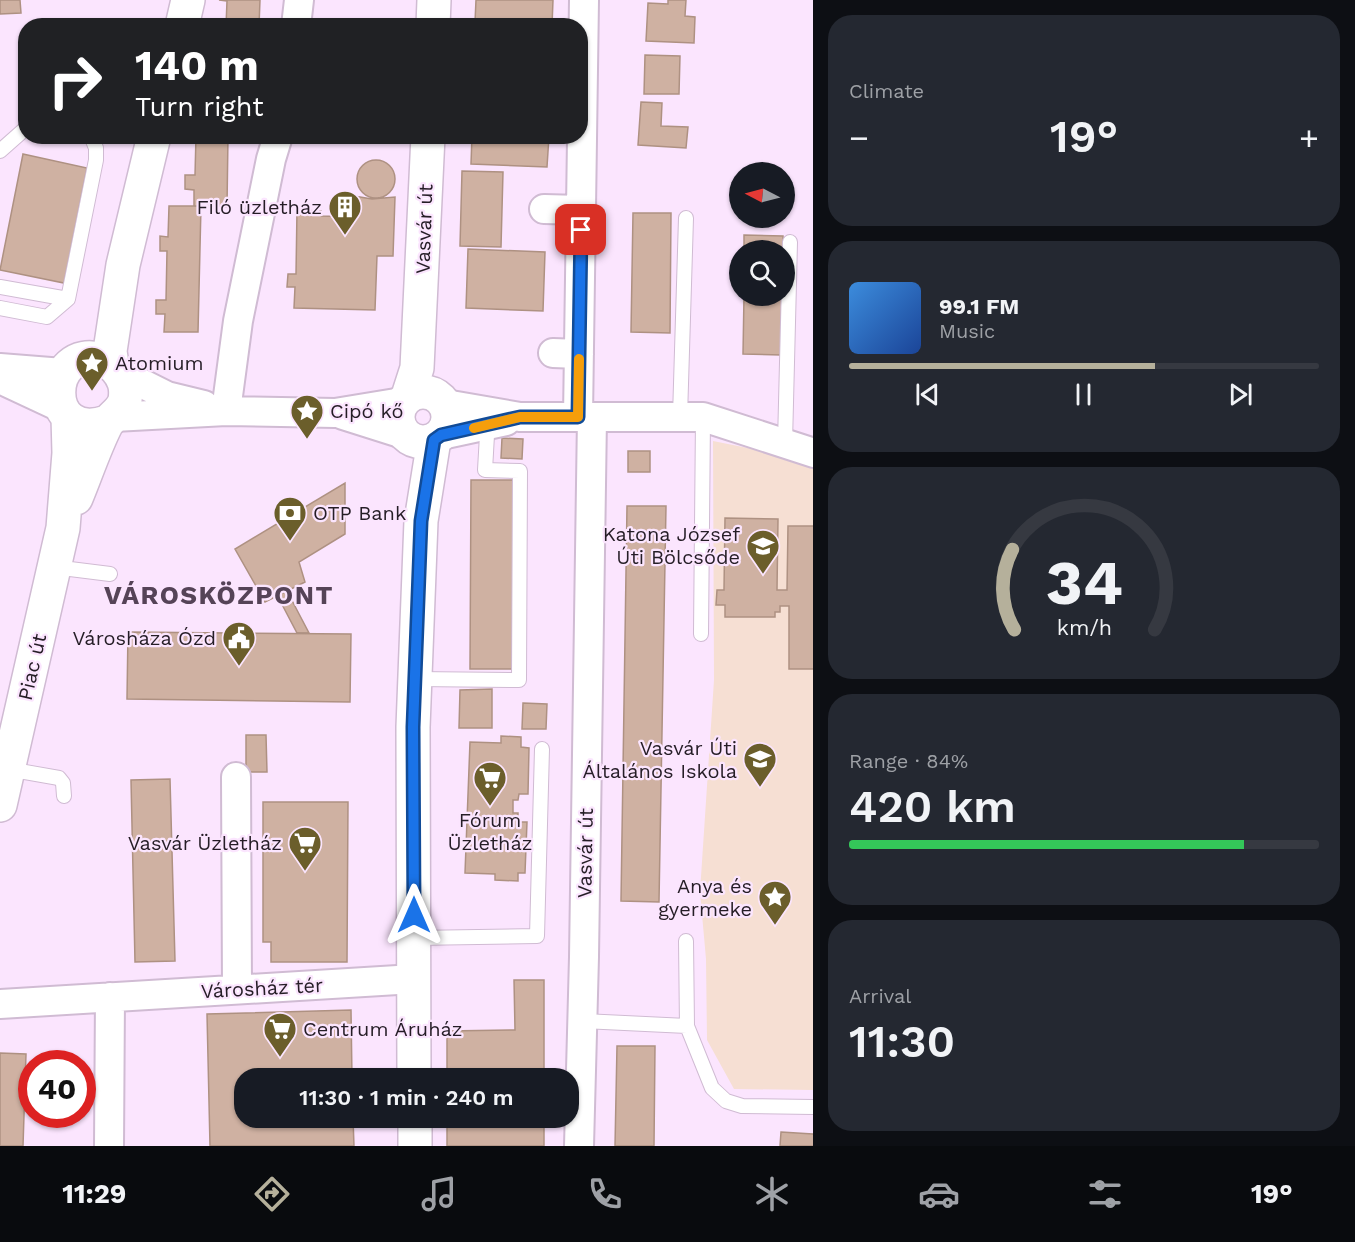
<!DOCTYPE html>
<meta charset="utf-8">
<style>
:root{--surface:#171b24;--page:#242831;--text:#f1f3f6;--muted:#9ea1a6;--line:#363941;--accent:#b5b09b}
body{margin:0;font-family:"Work Sans",sans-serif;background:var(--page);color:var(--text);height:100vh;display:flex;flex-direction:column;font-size:22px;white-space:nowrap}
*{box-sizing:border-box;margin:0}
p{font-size:20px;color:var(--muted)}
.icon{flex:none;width:33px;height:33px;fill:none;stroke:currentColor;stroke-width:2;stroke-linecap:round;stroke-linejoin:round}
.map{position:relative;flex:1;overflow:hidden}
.panel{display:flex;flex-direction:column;gap:15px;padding:15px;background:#0d0f14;width:542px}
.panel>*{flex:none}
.guide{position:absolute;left:18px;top:18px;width:570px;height:126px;border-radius:24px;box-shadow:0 2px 4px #0004;background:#202124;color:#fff;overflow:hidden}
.needle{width:39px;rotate:276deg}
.controls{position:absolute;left:729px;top:162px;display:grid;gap:12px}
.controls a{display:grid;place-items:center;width:66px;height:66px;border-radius:50%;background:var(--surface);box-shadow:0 2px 4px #0004;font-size:30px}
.speed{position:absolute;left:18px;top:1050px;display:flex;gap:12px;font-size:30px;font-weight:700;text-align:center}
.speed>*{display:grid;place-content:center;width:78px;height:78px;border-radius:50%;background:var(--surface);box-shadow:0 2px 4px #0004;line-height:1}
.speed .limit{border:9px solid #d22;background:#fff;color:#111}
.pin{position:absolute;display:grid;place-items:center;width:51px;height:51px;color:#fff;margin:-26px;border-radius:12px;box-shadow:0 3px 9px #0006}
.me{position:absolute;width:66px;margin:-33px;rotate:0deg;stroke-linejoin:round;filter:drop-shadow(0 0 4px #0008)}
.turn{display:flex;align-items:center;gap:21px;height:126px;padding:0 18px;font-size:27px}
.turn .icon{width:78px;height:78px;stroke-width:2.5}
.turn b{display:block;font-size:42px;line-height:51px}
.big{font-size:45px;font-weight:600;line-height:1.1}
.panel .widget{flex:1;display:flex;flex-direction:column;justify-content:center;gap:9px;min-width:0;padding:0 21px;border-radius:24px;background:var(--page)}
.panel .dial{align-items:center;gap:0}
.dial svg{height:156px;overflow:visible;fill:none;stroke:var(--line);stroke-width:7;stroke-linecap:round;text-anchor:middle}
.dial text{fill:var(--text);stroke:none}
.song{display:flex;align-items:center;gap:18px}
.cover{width:72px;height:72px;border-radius:9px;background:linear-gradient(135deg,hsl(210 70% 55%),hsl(220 70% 35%))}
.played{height:6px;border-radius:3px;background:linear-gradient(90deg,var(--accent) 65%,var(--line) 65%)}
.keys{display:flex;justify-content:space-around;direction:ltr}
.heat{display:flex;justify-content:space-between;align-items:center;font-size:33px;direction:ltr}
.charge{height:9px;border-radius:4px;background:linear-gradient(90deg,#34c759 84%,var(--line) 0)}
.trip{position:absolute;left:234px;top:1068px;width:345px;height:60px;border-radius:24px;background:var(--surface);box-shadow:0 2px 4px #0004;font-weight:600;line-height:60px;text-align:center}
.tab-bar{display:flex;height:96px;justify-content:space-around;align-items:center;background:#090b0e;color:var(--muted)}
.tab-bar .icon{width:42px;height:42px}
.tab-bar .selected{color:var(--accent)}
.tab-bar b{font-size:27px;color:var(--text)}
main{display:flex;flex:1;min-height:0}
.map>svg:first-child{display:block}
</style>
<main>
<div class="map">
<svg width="814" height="1146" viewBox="0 0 814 1146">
<rect width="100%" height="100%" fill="#fbe5fe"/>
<path fill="#f6dfd3" d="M713 441 773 453 813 469V1090L734 1089 707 1040 706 959 700 892 714 680Z"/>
<path fill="#cfb1a2" stroke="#ae9182" stroke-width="1.5" d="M0 0H20L21 13 0 14Z
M260 0 259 26H226L227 1 219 0Z
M476 0H553L552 26 475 22Z
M668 0H686L685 16 695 17 694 43 646 41 648 3 668 4Z
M645 55 680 56 679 94H644Z
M641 102 662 103 661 126 688 127 686 148 638 145Z
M196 136H228L227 207 194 206V190L185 189V175H195Z
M472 136H549L547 167 471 164Z
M23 154 87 168 64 283 0 270Z
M357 179a19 19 0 1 1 38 0a19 19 0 1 1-38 0Z
M462 171 503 172 501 247 460 246Z
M354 196 372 199 395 197 393 256H377L375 310 294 308 295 287H287L288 274H296L297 210 321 211V216L353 217Z
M169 206H201L198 332H164L165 314H156V300H166L167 251H160V236L168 237Z
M633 213H671L670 333 631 332Z
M744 235 783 236V250H744Z
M468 249 545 252 543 311 466 308Z
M744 296H782L781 355 743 354Z
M502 438 523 439 522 459 501 458Z
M628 451H650V472H628Z
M471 480H514L513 669H470Z
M345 483V534L299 562 305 582 265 602 235 549Z
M627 506H666L659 902 621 901Z
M725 518 778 519 777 590H787L788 526H814V669H789V606H780V612H775V617H725V605H716L717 590H724Z
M287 591 309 633H297L277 595Z
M128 632 351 634 350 702 127 699Z
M492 689V728H459L460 690Z
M523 703 547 704 546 729H522Z
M246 735H266L267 772H246Z
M501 736 521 737V747L529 748 528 794H519L518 800H513V813H518V822H527L525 873H518V881L495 880V874L465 873 470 742 501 743Z
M170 779 175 961 135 962 131 780Z
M263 802H348L347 962H271V942H263Z
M514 980H544V1078H447V1031L515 1030Z
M351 1010 352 1078H244V1118H353L354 1146H210L207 1014Z
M617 1046H655L654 1146H615Z
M0 1053 26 1054 23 1146H0Z
M447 1118H544V1146H447Z
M781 1132 814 1134V1146H780Z"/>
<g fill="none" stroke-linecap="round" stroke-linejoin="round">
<g stroke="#d0bbd3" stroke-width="16">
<path id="lane" d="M0 151 26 128
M0 287 68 299 96 160V148L91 136
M0 308 47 317 68 299
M680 417 686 218
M785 443 790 242
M54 567 110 574
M701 634 703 417
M415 679 519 680 520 471 485 470 487 435
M8 769 59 778 63 783 64 796
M414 938 537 936 542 749
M686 941 687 1026 712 1088 726 1101 742 1106 814 1107
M583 1021 687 1026"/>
</g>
<g stroke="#d0bbd3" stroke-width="32">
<path id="street" d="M296 26 299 0
M544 209 581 210
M553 353 579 354
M0 368 63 373
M119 372 167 396 204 405
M0 379 62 408
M445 404 520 417H703L814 453
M226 411 238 321 271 159 278 136
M343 415 403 434
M114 417 226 411 335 413 402 402
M578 417 584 0
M441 435 506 421
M236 777 237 989
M0 1004 414 979
M109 1146 110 997
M579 1146 584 957 592 417"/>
</g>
<g stroke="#d0bbd3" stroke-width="36">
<path id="secondary" d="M182 26 188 0
M433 26 434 0
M112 365 110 351 123 265 154 136
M398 417a25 25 0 1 1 50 0a25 25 0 1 1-50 0Z
M408 396 417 368 428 136
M76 498C86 474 94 449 106 425 111 416 122 412 125 400 126 394 126 388 124 382 120 372 112 363 102 360 46 342 41 444 107 422
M0 805 63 528 69 453 68 417
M414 1078 413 727 421 521 434 440
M415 1118V1146"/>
</g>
<use href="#lane" stroke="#fff" stroke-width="14"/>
<use href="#street" stroke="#fff" stroke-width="28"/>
<use href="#secondary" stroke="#fff" stroke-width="33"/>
</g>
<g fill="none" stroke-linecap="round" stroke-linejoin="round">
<g stroke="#114b97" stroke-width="15">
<path id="route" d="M414 915 413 727 421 521 434 440 441 435 520 417H578L581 230"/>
</g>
<use href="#route" stroke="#1a73e8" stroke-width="10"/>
<path stroke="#f59e0b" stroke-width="10" d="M474 428 520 417H578L579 359"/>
</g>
<defs>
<g id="building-pin" transform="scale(1.725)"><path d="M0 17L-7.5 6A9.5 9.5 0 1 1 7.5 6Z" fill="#6b5e2b" stroke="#fbe5fe"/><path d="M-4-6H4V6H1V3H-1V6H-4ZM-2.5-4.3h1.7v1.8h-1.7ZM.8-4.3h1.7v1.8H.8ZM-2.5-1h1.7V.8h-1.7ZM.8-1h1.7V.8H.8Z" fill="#fff"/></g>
<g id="sight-pin" transform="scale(1.725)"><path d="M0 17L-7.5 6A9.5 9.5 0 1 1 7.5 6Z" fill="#6b5e2b" stroke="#fbe5fe"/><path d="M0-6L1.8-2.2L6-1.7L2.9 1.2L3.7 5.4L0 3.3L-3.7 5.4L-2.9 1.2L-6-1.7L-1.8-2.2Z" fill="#fff"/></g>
<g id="bank-pin" transform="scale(1.725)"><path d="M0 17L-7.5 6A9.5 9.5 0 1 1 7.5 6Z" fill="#6b5e2b" stroke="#fbe5fe"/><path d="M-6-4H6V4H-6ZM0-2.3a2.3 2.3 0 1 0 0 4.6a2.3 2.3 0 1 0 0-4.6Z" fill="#fff"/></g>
<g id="school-pin" transform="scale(1.725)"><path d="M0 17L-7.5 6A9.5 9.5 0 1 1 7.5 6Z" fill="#6b5e2b" stroke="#fbe5fe"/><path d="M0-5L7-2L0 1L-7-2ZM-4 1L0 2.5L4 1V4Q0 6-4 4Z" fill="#fff"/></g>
<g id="civic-pin" transform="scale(1.725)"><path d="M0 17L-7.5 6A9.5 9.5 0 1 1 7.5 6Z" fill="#6b5e2b" stroke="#fbe5fe"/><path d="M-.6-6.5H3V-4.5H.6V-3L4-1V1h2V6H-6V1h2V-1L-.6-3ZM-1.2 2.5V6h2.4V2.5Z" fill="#fff"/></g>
<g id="supermarket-pin" transform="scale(1.725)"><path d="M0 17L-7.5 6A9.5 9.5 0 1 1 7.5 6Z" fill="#6b5e2b" stroke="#fbe5fe"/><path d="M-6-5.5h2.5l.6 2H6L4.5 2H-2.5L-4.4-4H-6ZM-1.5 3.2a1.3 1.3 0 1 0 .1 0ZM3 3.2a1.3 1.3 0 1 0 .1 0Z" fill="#fff"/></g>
</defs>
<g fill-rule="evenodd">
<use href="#building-pin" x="345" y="207"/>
<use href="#sight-pin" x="92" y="363"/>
<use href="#sight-pin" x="307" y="411"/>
<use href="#bank-pin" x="290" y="513"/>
<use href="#school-pin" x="763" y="546"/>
<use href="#civic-pin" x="239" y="638"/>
<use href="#school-pin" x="760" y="759"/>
<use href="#supermarket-pin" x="490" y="778"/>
<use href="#supermarket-pin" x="305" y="843"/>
<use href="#sight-pin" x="775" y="897"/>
<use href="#supermarket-pin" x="280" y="1029"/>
</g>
<g text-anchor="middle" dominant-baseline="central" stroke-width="4.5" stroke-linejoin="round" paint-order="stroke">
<g font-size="20" fill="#251d26" stroke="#fbe5fe" text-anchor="end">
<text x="322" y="207">Filó üzletház</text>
<text x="115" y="363" text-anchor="start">Atomium</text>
<text x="330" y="411" text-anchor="start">Cipó kő</text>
<text x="313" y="513" text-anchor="start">OTP Bank</text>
<text x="740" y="534">Katona József<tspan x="740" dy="23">Úti Bölcsőde</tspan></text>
<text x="216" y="638">Városháza Ózd</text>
<text x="737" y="748">Vasvár Úti<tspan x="737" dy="23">Általános Iskola</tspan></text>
<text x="490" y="820" text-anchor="middle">Fórum<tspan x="490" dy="23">Üzletház</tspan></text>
<text x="282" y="843">Vasvár Üzletház</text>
<text x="752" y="886">Anya és<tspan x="752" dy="23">gyermeke</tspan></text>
<text x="303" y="1029" text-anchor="start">Centrum Áruház</text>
</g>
<g font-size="20" fill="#251d26" stroke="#fbe5fe">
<text transform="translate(424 229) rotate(-88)">Vasvár út</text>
<text transform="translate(32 667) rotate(-77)">Piac út</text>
<text transform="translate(585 853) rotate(-89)">Vasvár út</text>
<text transform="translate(262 988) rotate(-3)">Városház tér</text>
</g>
<g font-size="26" font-weight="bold" letter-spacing="1.5" fill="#554357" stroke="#fbe5fe">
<text x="219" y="595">VÁROSKÖZPONT</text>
</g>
</g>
</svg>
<div class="controls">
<a><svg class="needle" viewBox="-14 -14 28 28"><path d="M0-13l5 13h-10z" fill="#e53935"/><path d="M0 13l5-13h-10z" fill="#9ea1a6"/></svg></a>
<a><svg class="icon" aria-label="search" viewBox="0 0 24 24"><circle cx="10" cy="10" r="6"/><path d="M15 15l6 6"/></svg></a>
</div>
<div class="speed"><div class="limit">40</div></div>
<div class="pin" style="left:581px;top:230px;background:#d93025"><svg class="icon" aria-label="arrive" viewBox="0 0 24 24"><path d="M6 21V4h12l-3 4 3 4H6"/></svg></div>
<svg class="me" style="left:414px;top:915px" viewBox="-20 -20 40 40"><path d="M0-17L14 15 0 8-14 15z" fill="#1a73e8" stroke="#fff" stroke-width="4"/></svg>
<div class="trip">11:30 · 1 min · 240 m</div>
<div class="guide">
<div class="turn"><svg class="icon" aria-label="right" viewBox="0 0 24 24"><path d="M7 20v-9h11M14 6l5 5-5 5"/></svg><div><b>140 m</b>Turn right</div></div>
</div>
</div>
<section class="panel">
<div class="widget"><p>Climate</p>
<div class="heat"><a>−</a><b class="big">19°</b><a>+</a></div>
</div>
<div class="widget">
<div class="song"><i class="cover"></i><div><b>99.1 FM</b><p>Music</p></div></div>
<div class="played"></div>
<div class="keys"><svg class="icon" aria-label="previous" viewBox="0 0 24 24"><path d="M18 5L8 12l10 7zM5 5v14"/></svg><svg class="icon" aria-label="pause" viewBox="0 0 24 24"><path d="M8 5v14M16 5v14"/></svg><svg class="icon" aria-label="next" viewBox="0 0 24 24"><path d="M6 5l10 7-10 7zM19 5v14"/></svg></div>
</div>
<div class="widget dial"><svg viewBox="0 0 100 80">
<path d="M14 69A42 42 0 1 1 86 69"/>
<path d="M14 69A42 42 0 0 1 13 28" stroke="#b5b09b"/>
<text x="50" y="56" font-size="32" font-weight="700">34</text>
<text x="50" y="72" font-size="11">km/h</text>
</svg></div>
<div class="widget"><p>Range · 84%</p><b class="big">420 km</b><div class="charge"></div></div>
<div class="widget"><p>Arrival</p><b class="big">11:30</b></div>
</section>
</main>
<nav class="tab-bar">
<b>11:29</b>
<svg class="icon selected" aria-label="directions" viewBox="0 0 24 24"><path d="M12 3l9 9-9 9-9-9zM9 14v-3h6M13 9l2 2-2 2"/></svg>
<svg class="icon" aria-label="music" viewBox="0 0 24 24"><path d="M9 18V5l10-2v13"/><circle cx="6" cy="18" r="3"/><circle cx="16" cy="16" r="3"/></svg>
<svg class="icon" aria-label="phone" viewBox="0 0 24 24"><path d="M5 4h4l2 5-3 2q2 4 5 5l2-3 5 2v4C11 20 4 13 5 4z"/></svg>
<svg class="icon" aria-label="climate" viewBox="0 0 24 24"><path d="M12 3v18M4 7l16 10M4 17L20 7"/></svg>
<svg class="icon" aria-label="car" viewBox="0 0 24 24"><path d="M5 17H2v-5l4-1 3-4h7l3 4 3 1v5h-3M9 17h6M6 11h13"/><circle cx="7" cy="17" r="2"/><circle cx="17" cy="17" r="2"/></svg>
<svg class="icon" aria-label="filters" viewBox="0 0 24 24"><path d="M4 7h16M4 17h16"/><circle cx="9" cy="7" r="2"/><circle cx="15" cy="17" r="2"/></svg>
<b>19°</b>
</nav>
